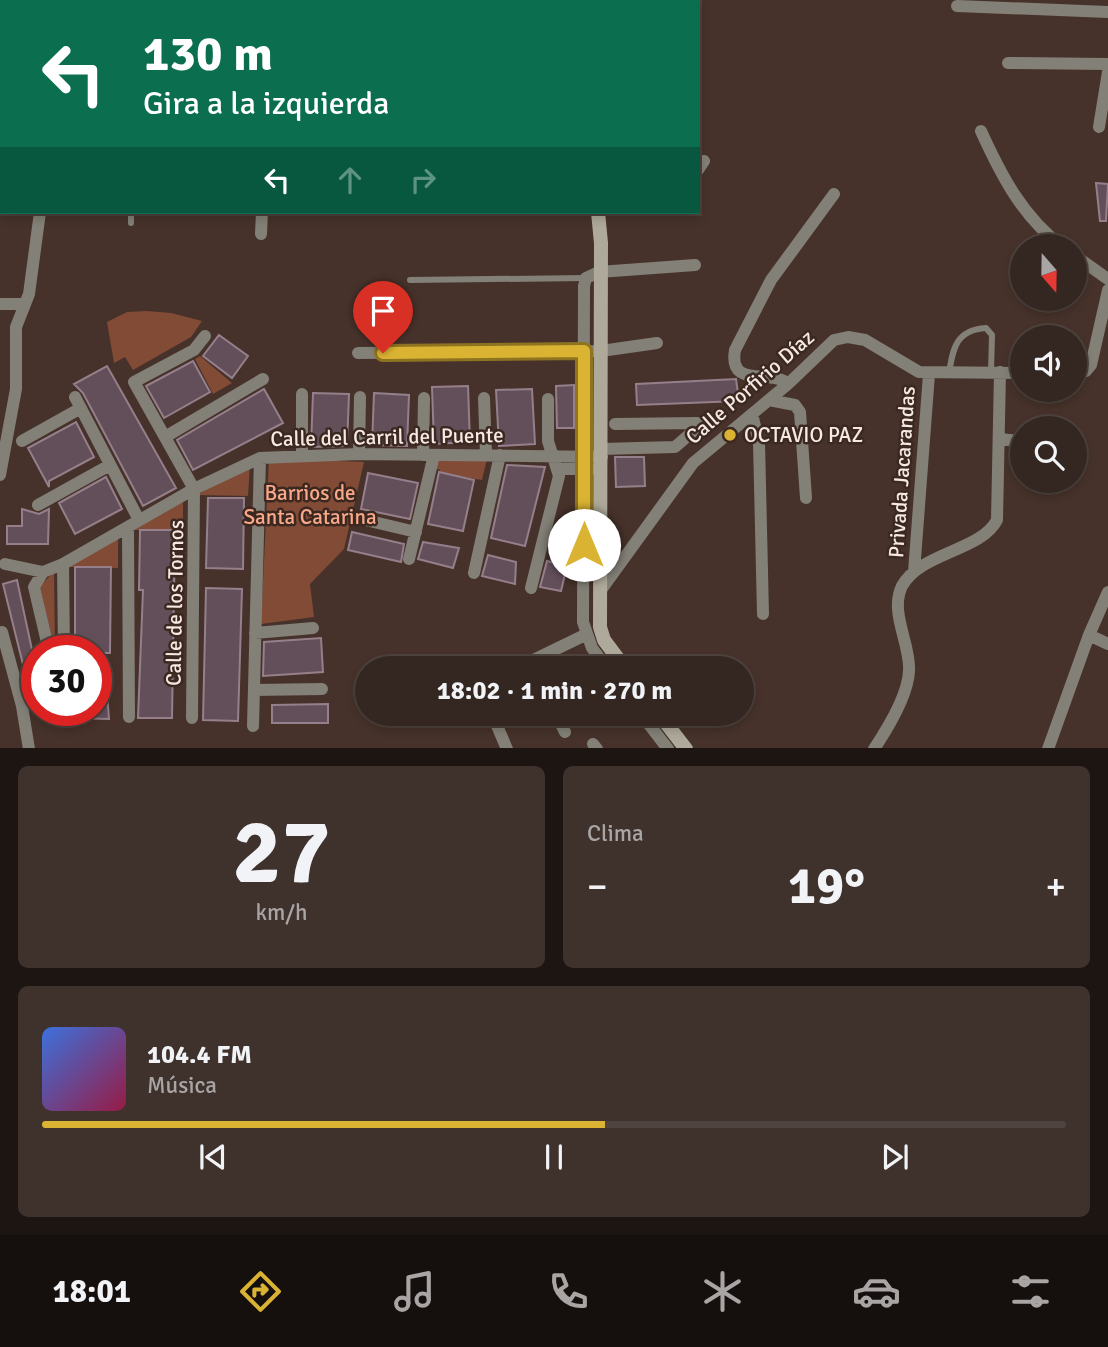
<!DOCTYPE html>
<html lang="es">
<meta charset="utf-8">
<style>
:root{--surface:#342620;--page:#3f322d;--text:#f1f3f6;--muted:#a9a5a5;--line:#4e433e;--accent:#dab333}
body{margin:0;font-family:Signika,sans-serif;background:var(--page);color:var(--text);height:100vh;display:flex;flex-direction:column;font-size:26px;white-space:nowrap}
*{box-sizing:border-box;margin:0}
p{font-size:23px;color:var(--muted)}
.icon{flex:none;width:38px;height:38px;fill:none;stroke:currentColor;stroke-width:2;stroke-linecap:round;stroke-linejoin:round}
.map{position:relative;height:748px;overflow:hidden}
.panel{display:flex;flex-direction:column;gap:18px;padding:18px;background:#1d1512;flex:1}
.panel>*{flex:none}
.top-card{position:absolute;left:0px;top:0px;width:700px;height:214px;box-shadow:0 4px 10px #0003,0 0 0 2px var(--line);background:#0b6e4f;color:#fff;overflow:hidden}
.needle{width:46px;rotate:160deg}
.tools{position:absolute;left:1010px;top:234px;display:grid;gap:14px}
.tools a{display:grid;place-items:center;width:77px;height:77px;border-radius:50%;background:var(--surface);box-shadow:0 4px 10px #0003,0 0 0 2px var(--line);font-size:35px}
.speed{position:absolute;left:21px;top:635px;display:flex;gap:14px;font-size:35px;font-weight:700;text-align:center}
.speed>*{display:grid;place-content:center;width:91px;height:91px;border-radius:50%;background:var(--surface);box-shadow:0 4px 10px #0003,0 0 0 2px var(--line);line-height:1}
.speed .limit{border:10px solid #d22;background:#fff;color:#111}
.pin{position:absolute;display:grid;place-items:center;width:60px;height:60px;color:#fff;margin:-72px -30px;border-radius:50% 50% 50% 0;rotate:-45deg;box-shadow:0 0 7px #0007}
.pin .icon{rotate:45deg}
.me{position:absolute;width:77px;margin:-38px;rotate:0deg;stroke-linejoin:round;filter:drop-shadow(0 0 5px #0008)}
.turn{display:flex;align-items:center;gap:24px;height:147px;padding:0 28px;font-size:32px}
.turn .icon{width:91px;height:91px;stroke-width:2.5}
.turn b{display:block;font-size:49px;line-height:60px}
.lanes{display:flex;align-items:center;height:66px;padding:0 28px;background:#0003;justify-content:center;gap:35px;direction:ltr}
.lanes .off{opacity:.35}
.big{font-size:52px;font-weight:800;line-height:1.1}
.panel .card{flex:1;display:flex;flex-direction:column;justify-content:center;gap:10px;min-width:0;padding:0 24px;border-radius:10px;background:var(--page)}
.panel .dial{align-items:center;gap:0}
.dial b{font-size:91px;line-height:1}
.song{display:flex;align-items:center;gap:21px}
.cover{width:84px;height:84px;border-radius:10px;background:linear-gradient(135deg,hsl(220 70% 55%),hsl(340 70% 35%))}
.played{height:7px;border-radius:4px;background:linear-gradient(90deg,var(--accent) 55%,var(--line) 55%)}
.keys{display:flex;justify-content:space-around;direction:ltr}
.heat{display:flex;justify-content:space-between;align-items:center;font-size:38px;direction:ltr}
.panel .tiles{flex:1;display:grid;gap:18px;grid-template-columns:1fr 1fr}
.card:last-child{grid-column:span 2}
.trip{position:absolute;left:355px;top:656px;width:399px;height:70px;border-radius:35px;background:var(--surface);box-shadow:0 4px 10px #0003,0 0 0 2px var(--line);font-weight:800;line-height:70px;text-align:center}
.menu{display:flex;height:112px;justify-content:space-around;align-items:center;background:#150f0d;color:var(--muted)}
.menu .icon{width:49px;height:49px}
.menu .active{color:var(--accent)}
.menu b{font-size:32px;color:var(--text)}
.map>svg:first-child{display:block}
</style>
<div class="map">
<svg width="1108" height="749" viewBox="0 0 1108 749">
<rect width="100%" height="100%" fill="#46322a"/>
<path fill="#824b36" d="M147 311 171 313 202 321 191 337 133 370 125 357 114 363 107 322 127 312Z
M200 356 232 383 213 394 195 359Z
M269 458 364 462 344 549 310 584 314 617 261 624Z
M436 459H487L482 480 439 473 440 470 434 468Z
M250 464 248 496 197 495Z
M183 502V530H134Z
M118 537V568L69 567Z
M54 571 55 651 40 587Z"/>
<path fill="#634f5a" stroke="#957f8b" stroke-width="2" d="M1096 183 1108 184 1106 221H1100Z
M219 335 248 356 232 378 203 356Z
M193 361 210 392 164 418 146 386Z
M107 366 176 488 143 506 83 393 74 384Z
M736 379 739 401 637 405 636 384Z
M574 385V428H557L556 386Z
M468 386 470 442 434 444 432 387Z
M264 389 283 423 193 470 177 440Z
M532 389 535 444 499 446 496 390Z
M313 393 349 394 347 446 311 447Z
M374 393 409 395 407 446 372 445Z
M76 422 94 457 49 481V487L28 448Z
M615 457H644L645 486 616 487Z
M507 465 545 467 525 546 491 538Z
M439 472 474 480 463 531 428 524Z
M368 473 418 483 410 519 361 509Z
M106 477 122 509 75 534 59 503Z
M208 498H244L243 569 206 568Z
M22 509 39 514 49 509 48 544H7V526H22Z
M140 530H175L172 718H138L143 590H139Z
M352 532 404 544 401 562 348 550Z
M423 542 459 548 453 568 418 559Z
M488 555 516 562 515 584 482 576Z
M547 561 567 566 561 591 540 587Z
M75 567H111L110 653H104L109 719 74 718V710H96V651H75Z
M17 580 37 673V709H34L3 584Z
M206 588 242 589 238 721 203 720Z
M321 638 323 672 263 676 264 642Z
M328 704V723H272V705Z"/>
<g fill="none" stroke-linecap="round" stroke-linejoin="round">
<path stroke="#838077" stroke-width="6" d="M131 212V223
M410 280 586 278
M949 373C953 348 956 330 986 328L992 335 991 372"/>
<path stroke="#838077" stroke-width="12" d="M957 6 1108 12
M1008 63 1108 64
M0 127H2
M1099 127 1108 72
M981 131C1001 175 1023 218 1063 247
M698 170 704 161
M261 234 262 212
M1074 255 1108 279
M0 304H25
M358 353 601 351 657 343
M1074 376 1086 371 1091 365 1108 290
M788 384C772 368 728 390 735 350L771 280 834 194
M75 397 139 520
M484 398 486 455
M769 400 795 405 800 412 806 498
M752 414 759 442 763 614
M165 437 263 379
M999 439 1022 441
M22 441 81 408
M601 449 675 447 698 427 697 423 615 424
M359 454 360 397
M302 455V394
M423 455 424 398
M557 469H591
M0 475 16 389V327L29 294 40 212
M38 505 110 465
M357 518 416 532
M128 527 129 717
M409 559 434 455
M5 564 43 572
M63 564 64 651
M914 572 929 374
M474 573 500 455
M531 588 559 476 548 441V399
M601 590 693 463 788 384 834 340 848 337 865 340 919 372 1022 373
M2 632 22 706 29 749
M255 633 313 628
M1089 635 1108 644
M49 651 34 587 43 572 63 564 194 489 260 458 359 454 602 457
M517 668 585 635
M607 668 592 648 583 622 584 286 586 278 599 272 695 265
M254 690 322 689
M492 714 507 749
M556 714 565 732
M641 714 668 749
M192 718 194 489 134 382 194 350 205 336
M253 726 260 458
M593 744 597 749
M874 749C888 728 908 696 909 671 911 645 889 612 902 586 921 552 981 551 997 520L1000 372
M1048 749 1089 635 1108 592"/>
<path stroke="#aea99a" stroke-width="14" d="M530 0 531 2
M598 212 601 243 600 627 604 640 625 668
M659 714 686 749"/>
</g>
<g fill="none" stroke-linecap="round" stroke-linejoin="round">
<g stroke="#8e7421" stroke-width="18">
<path id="route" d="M383 353 584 351V545"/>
</g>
<use href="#route" stroke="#dab333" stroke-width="12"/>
</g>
<circle fill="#dab333" stroke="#3b2820" stroke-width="2.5" cx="730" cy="435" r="7"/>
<g text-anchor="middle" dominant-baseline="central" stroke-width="5" stroke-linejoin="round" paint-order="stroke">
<g font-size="21" fill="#f6e9e4" stroke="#3b2820">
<text transform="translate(750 387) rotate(-41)">Calle Porfirio Díaz</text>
<text transform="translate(387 437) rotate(-1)">Calle del Carril del Puente</text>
<text transform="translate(902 472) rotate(-86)">Privada Jacarandas</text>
<text transform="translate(175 603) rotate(-89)">Calle de los Tornos</text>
</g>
<g font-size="21" fill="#f6e9e4" stroke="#3b2820" text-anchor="start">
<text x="744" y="435">OCTAVIO PAZ</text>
</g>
<g font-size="21" fill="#f9a889" stroke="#3b2820">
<text x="310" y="493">Barrios de<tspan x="310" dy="24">Santa Catarina</tspan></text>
</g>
</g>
</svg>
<div class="tools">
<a><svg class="needle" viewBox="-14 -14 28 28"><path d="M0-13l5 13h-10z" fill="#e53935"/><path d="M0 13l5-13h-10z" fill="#a9a5a5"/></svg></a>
<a><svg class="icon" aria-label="sound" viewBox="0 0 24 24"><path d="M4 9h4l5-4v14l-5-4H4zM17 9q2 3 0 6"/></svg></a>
<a><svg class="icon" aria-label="search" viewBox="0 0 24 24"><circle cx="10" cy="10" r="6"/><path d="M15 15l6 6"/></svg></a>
</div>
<div class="speed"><div class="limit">30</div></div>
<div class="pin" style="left:383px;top:353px;background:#d93025"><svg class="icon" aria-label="arrive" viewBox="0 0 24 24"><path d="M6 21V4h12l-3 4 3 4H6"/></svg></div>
<svg class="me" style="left:584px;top:545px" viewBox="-20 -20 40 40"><circle r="19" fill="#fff"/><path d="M0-13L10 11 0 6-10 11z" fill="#dab333"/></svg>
<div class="trip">18:02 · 1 min · 270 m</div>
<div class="top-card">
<div class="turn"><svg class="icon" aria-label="left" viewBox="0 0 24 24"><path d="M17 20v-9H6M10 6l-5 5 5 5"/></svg><div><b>130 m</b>Gira a la izquierda</div></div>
<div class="lanes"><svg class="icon" aria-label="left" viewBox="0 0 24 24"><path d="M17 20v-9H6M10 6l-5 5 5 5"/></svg><svg class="icon off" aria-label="ahead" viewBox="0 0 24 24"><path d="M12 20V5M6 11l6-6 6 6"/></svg><svg class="icon off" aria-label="right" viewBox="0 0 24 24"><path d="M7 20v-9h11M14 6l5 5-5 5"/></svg></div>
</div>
</div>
<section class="panel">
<div class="tiles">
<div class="card dial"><b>27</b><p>km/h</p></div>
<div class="card"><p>Clima</p>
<div class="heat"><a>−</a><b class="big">19°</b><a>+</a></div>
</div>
<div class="card">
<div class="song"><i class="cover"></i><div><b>104.4 FM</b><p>Música</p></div></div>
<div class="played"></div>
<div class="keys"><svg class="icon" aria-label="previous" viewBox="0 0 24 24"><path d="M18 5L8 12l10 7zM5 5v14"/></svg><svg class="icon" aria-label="pause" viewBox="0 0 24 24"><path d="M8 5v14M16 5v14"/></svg><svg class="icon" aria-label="next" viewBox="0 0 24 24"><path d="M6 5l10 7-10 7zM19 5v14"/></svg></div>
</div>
</div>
</section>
<nav class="menu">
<b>18:01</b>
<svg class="icon active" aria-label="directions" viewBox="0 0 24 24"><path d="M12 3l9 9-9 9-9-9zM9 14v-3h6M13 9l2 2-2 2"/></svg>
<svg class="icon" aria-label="music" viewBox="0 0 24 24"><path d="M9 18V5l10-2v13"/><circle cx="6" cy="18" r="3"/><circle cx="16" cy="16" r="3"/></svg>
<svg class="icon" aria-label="phone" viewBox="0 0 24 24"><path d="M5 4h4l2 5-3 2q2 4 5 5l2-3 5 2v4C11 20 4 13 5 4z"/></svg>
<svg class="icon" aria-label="climate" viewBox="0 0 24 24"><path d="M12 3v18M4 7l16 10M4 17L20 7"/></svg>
<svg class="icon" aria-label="car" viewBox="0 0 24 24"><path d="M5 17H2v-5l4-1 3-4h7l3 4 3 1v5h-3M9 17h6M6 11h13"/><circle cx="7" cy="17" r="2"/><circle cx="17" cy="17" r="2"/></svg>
<svg class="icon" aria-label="filters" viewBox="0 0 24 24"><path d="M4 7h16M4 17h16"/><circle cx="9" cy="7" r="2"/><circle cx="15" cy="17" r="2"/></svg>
</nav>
